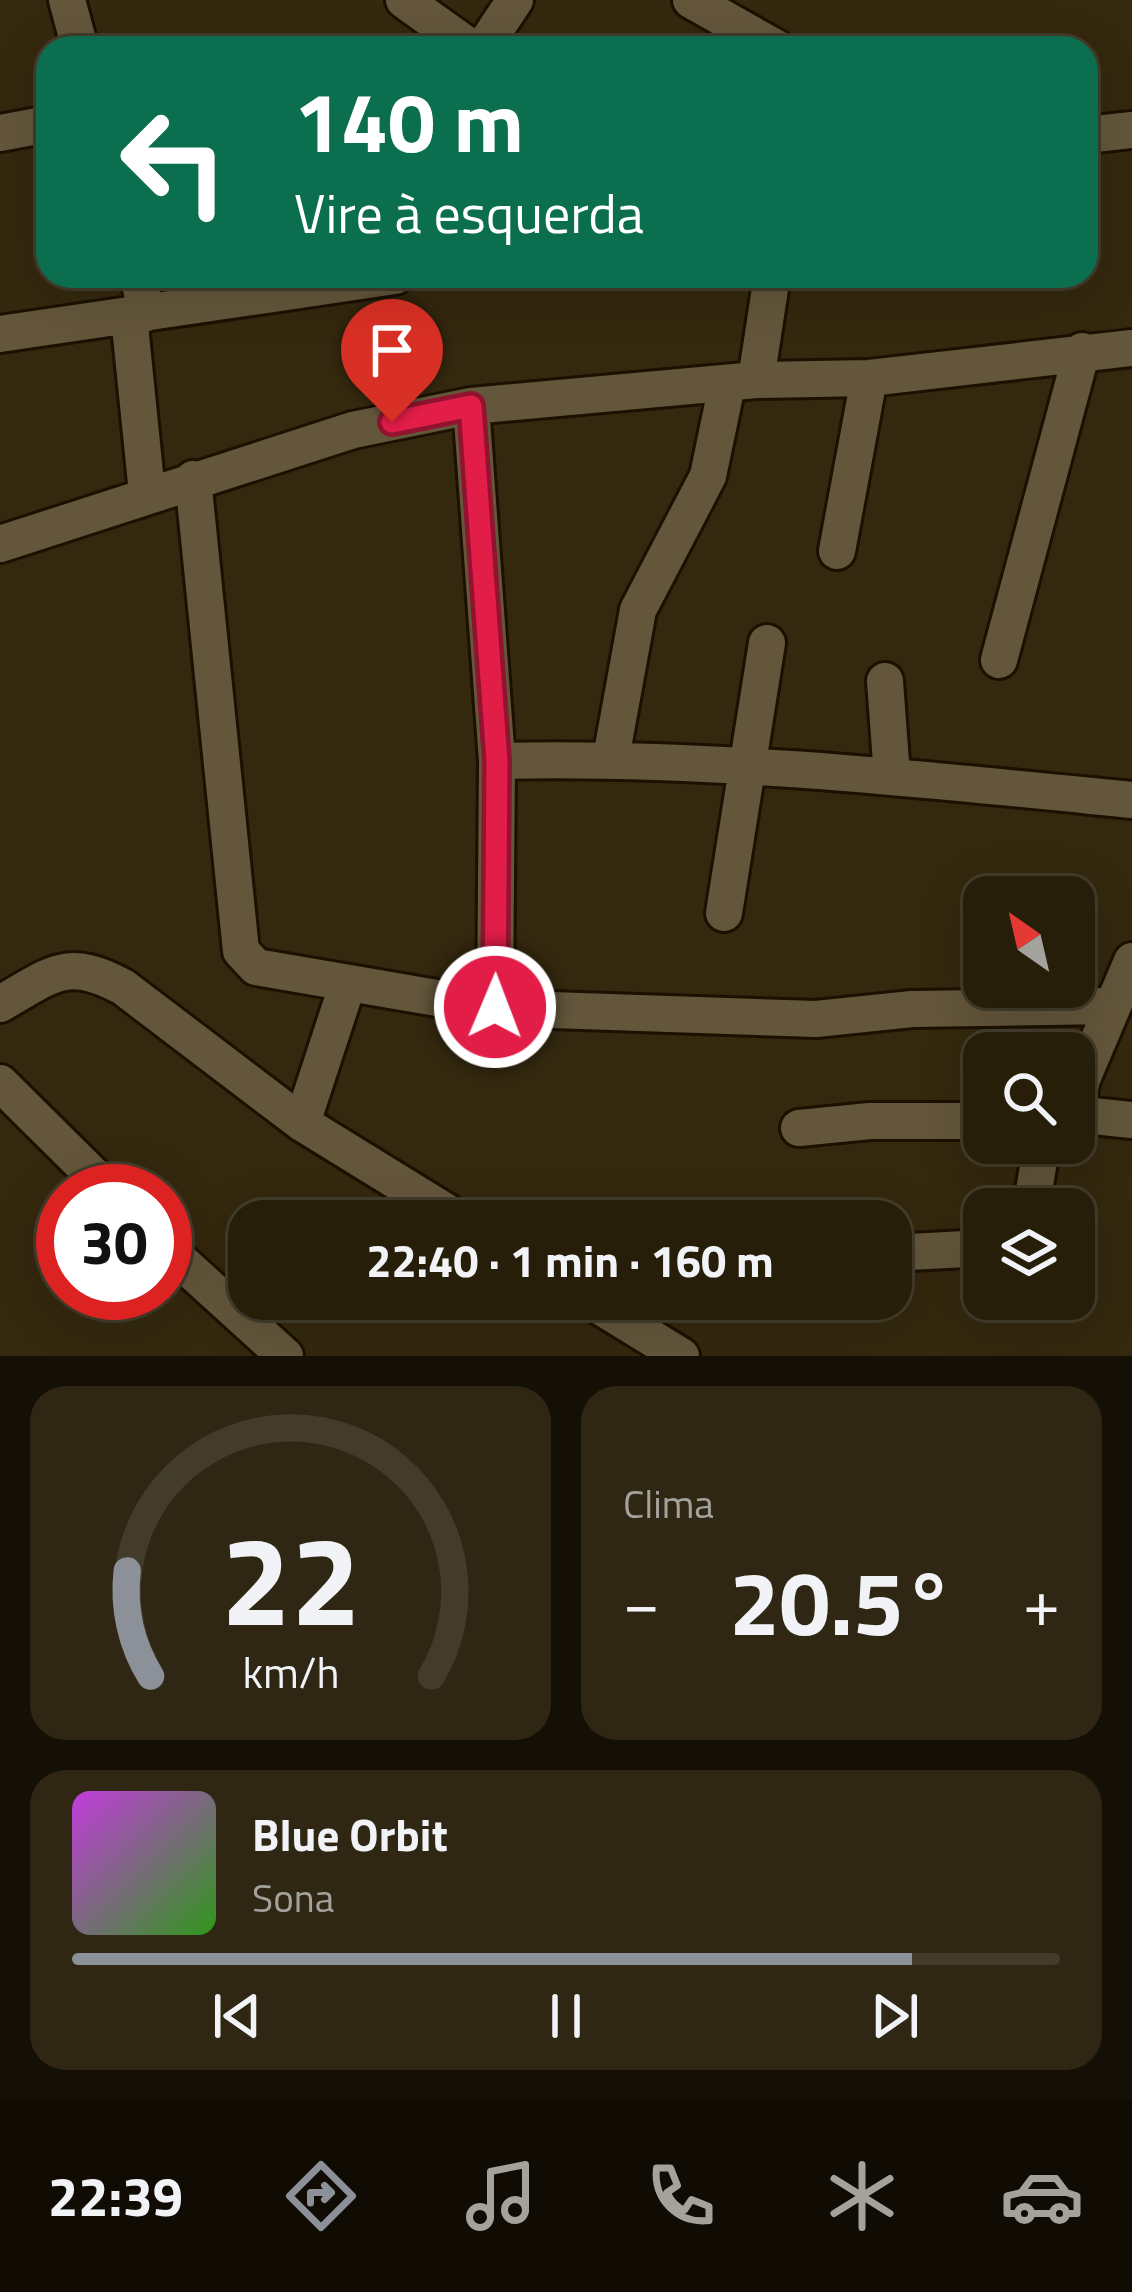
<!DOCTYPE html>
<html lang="pt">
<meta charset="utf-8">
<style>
:root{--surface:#271e0a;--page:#2f2713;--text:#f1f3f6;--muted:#a4a29c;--line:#433c2b;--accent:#8c9099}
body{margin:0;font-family:"Titillium Web",sans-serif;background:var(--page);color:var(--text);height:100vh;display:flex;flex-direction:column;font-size:45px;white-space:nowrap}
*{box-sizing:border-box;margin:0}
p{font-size:39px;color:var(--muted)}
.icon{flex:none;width:66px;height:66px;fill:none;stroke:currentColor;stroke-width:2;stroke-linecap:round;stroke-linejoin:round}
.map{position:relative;height:1356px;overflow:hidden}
.sheet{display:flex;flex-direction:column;gap:30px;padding:30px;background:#151006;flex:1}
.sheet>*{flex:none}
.top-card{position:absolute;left:36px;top:36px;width:1062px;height:252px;border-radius:36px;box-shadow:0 12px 48px #0002,0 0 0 3px var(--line);background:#0b6e4f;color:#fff;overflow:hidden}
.needle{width:78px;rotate:326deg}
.fabs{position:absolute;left:963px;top:876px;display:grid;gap:24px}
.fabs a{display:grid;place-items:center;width:132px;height:132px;border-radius:24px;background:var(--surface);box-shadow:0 12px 48px #0002,0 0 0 3px var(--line);font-size:60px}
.speed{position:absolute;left:36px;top:1164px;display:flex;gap:24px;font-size:60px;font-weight:700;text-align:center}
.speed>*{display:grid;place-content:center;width:156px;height:156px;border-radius:50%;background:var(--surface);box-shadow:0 12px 48px #0002,0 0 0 3px var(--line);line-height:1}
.speed .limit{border:18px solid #d22;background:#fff;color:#111}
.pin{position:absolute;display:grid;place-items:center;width:102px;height:102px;color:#fff;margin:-123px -51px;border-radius:50% 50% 50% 0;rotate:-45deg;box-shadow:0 0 12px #0007}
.pin .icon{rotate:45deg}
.me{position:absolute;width:132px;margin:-66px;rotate:1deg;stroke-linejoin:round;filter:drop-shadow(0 0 9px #0008)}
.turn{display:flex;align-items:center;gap:42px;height:252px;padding:0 60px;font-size:54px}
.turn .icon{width:156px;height:156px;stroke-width:2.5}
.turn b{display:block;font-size:84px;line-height:102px}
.big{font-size:90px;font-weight:700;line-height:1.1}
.sheet .widget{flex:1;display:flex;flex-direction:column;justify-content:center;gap:18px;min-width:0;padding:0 42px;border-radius:36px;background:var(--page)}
.sheet .dial{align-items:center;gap:0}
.dial svg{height:312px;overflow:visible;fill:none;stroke:var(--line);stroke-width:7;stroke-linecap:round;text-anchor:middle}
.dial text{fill:var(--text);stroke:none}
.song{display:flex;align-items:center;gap:36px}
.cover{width:144px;height:144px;border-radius:18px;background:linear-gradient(135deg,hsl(290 70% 55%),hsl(110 70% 35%))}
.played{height:12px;border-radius:6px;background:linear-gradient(90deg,var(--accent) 85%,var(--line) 85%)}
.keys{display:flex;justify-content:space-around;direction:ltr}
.heat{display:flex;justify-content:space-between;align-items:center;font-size:66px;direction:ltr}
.sheet .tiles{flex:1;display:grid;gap:30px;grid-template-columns:1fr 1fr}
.widget:last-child{grid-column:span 2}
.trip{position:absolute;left:228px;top:1200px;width:684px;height:120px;border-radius:36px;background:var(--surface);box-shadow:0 12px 48px #0002,0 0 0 3px var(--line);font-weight:700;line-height:120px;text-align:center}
.dock{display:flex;height:192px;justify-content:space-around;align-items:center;background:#100c04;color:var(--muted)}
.dock .icon{width:84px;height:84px}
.dock .on{color:var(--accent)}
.dock b{font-size:54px;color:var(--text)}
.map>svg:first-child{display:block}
</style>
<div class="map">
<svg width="1132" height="1356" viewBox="0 0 1132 1356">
<rect width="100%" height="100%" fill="#34280e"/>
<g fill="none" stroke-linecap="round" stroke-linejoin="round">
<g stroke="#1c1100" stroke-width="42">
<path id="minor" d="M67 0 80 48
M404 0 471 48
M691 0 776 48
M483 48 515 0
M0 133 48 124
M1086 135 1132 130
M138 276 147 313
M129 316 147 493
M0 334 395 276
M756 380 772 276
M471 406 497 761 495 1008
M193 479 241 951 256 967 495 1008 816 1019 912 1009 1111 1006
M0 544 353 430 471 406 756 380 869 378 1132 348
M837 551 869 378
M999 660 1082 351
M885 681 892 776
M611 758 638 610 708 476 727 385
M497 761C709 756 921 779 1132 800
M724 913 767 643
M0 1004C52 975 66 956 123 987L302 1123 461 1221
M0 1083 109 1191
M1074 1114 1132 1120
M1075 1114 1082 1079 1132 961
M302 1123 348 983
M799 1128 870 1121H984
M1031 1209 1042 1143
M165 1247 285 1356
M891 1253 984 1248
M588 1299 681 1356"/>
</g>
<use href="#minor" stroke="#63563b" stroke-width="36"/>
</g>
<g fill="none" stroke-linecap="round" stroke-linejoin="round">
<g stroke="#92132f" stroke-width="30">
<path id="route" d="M392 422 471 406 497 761 495 1007"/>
</g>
<use href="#route" stroke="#e11d48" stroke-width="21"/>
</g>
</svg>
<div class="fabs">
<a><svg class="needle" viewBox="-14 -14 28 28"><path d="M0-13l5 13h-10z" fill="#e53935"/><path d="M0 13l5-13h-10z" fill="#a4a29c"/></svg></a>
<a><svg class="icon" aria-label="search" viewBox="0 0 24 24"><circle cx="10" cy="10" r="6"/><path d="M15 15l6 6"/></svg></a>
<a><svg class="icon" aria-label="layers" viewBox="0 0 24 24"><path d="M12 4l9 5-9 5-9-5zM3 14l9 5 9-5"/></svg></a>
</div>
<div class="speed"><div class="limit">30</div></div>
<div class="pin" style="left:392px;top:422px;background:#d93025"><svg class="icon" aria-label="arrive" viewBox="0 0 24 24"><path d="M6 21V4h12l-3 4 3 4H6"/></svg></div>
<svg class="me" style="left:495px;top:1007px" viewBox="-20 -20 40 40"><circle r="17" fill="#e11d48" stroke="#fff" stroke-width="3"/><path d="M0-11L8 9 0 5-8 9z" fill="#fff"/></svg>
<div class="trip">22:40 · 1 min · 160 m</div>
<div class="top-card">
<div class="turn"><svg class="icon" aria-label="left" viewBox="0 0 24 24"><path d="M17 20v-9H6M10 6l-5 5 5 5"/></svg><div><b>140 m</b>Vire à esquerda</div></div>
</div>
</div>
<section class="sheet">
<div class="tiles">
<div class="widget dial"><svg viewBox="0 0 100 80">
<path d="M14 69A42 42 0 1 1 86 69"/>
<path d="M14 69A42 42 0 0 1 8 42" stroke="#8c9099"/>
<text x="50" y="56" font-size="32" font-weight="700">22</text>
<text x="50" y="72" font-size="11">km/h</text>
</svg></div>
<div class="widget"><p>Clima</p>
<div class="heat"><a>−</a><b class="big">20.5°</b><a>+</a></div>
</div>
<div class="widget">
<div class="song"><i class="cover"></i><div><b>Blue Orbit</b><p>Sona</p></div></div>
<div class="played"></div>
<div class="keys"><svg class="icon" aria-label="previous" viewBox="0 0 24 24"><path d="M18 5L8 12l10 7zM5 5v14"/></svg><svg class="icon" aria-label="pause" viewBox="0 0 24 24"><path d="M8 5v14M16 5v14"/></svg><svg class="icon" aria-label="next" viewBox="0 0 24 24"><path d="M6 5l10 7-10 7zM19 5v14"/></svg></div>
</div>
</div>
</section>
<nav class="dock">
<b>22:39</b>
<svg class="icon on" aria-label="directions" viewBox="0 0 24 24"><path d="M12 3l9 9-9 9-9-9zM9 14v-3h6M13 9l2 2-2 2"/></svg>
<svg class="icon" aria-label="music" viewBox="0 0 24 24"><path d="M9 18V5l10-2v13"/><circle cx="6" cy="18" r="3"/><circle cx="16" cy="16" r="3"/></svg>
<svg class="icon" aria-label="phone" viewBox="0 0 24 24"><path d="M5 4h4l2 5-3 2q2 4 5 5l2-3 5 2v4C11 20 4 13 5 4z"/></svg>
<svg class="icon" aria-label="climate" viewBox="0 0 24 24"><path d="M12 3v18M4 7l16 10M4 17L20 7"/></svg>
<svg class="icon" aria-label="car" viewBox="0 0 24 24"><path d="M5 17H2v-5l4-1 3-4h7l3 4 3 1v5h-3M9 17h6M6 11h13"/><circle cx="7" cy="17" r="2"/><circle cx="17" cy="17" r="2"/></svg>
</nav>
